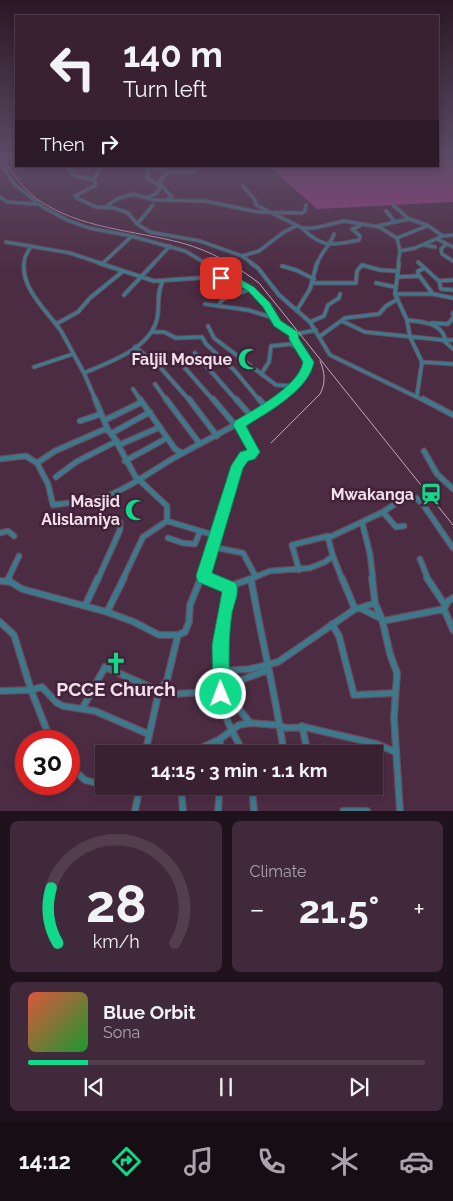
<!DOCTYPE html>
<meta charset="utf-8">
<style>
:root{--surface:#392132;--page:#40293a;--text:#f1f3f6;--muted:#aba3ac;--line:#533e4d;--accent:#10d98a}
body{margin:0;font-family:Raleway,sans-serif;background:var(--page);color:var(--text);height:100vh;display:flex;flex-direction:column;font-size:19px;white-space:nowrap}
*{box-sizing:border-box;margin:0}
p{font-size:16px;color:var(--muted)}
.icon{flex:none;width:28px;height:28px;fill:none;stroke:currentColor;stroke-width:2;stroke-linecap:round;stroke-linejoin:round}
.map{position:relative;height:811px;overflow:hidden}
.panel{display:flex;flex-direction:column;gap:10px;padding:10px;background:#1f121c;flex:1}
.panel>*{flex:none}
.top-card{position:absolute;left:15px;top:15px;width:424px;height:152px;border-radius:0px;box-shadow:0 2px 8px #0003,0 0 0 1px var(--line);background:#392132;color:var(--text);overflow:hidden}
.speed{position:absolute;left:15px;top:730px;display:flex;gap:10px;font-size:25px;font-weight:700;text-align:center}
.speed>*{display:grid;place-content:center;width:65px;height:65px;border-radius:50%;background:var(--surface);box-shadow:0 2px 8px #0003,0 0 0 1px var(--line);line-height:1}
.speed .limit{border:8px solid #d22;background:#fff;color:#111}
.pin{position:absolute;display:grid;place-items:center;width:42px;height:42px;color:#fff;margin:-21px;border-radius:10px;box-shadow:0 2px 8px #0006}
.me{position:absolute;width:55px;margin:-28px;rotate:359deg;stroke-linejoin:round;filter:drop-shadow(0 0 4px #0008)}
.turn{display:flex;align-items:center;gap:18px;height:105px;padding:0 25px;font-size:22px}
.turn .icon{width:65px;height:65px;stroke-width:2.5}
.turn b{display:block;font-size:35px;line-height:42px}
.then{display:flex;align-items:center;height:48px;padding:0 25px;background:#0003;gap:10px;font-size:19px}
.big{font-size:38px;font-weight:700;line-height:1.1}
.panel .widget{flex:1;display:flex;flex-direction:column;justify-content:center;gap:8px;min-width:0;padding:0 18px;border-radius:8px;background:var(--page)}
.panel .dial{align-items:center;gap:0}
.dial svg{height:130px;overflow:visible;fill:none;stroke:var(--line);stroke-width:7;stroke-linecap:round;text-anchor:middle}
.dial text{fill:var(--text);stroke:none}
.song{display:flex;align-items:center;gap:15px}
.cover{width:60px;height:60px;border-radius:8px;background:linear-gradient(135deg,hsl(10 70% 55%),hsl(130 70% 35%))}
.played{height:5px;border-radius:2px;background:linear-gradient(90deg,var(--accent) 15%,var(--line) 15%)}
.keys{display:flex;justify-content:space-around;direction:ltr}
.heat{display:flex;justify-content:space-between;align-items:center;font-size:28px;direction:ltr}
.panel .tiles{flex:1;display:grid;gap:10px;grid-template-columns:1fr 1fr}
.widget:last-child{grid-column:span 2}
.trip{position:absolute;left:95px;top:745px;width:288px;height:50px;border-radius:0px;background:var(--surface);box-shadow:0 2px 8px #0003,0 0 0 1px var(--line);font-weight:700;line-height:50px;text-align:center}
.dock{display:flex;height:80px;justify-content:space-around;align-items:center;background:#170d14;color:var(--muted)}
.dock .icon{width:35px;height:35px}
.dock .selected{color:var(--accent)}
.dock b{font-size:22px;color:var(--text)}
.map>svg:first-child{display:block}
</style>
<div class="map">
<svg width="453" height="811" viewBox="0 0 453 811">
<rect width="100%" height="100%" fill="#4c2c43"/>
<path fill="#9c3c85" d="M438 159H453V202L317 209 269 166H438Z"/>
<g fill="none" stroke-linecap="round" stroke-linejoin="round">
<g stroke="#6a4c61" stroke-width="4.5">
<path id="minor-far3" d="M0 162 15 185 43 207 67 220 89 228 131 236 185 251 207 264
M99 166 101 167 94 179 96 185 75 196 77 198 96 207 114 208 128 213 137 224 150 232 200 241 242 256 253 264
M68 167 73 175 94 180
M243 186 255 200 256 205 302 228H314L344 221 379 227 397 238 400 251 398 264
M162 187 147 178 148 168 154 167 170 172
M0 197 7 202 37 204
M146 198 156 194 161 187
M168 199 172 197 161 185 160 180 168 172H194L197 166
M394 206 409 219 427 225 443 236 453 235
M104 208 117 199 133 194 154 200 205 201 258 212 302 213 305 211 306 205
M386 211 395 222
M137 224 153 205
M377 226 409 219
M302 228C323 249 332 245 359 240L360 236 352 229 360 226
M397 238 427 226
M437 239 453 247
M6 242 70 253 103 264
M446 244 441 249 442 254 453 261
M424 245 435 247
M400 251 415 248 443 236
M242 256 259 251 284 232 296 226
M104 262 132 236
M418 262 420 264
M24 264 25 257 31 246
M153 264 170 246
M317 264C321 252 330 246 334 234"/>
</g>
<g stroke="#6a4c61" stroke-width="5">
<path id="minor-far2" d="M24 263C21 289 48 312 61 331 69 345 76 359 84 373 109 362 150 349 157 319 160 306 156 293 163 281
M99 263 154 281 228 276
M205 263 247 285 262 299 277 323 285 330 296 334 316 330
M251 263 258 268 279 295 310 322 330 355 425 401
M399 263 395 294 407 320 410 337 422 362 417 395
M419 263 439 281 441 289 453 290
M282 266 296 270 314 279
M425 268 418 271V274L433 294
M397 277 419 276
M439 281 453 280
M313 283H356L357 271 362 265 380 270 397 271
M376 283 395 287
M395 294H433L453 298
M124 295 154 263
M205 304 248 310 274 318
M218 306 223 299 251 289
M297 310 310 289 317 263
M453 313V315
M342 321 365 332 443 340 445 338C440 322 422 322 407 320
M310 322 324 316 328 305 339 298 340 294
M432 323 448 324 453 318
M56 324 78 312 90 298 122 272
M208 326 214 338 276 385 293 386
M152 332H164L176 338 202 337 206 344 235 371 260 401
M319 337 345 318 379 314 386 306 398 299
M453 340H443L453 349
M135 347 159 366 190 401
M195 353 237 401
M422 362 453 364
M34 367 73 354
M185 368 214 401
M84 373 96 401
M261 374 269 362 271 346 291 344 301 351
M155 384 167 401
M133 389 141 401
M275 401C289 390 304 381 309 362L294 339 295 334"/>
</g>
<g stroke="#6a4c61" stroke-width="7">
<path id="minor-far1" d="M95 399 108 430
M140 399 175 449 182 453
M166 399 200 444
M189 399 217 436
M213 399 236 426
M236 399 251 416
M259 399 266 407
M423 399 453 415
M105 420 142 402
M80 421 101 414
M112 433 150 412
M119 445 160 427
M424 451 437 474 453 489
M0 459 26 456 37 463 55 451 103 430H108L115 439 135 476 167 506V521L217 536
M125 461 167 438
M37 463 48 484 53 505C71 502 92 502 110 495 136 484 158 466 183 453 215 435 247 421 276 399
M56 477 76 462 117 441
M383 512 396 527 404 526
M362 522 370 554 373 579
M0 533 8 531 14 536
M168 538 183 543 195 544 200 531
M213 547 243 553 256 577
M333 556 342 579
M420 559 428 579
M299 570 292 545 328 536
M203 576 209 579
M8 579 19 556
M98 579 120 530V522
M123 579 143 537 167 521
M200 579 213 547 239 462 245 456 254 452 239 425
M250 579 270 571 310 568 325 562 333 556 328 538 383 512 404 498H416L422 503 453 548"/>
</g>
<g stroke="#6a4c61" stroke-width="8">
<path id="minor" d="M206 578 231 589
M342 578 355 609
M372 578 375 603 381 617
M427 578 445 605
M251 579C261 638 276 695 284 754
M0 581 11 582 22 589 107 612 134 622 159 635H178
M7 581 9 578
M453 598 448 601 444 609 453 630
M85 606 98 578
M360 608 375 603
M107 612 124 578
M383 621 444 609
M0 622 14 635 31 690 51 741
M332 624 339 636 354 695 395 693
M221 671 250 669 278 662 355 609 360 608 382 619 390 654 397 673 394 718 400 811
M0 691 31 690 42 687 57 703 63 706 95 711 148 734
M221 694 233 701 250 723
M82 709 105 667 159 691 175 694 221 691 236 682 268 670
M302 726 308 754
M220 739V754
M145 754 159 691 167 680 178 635 185 632 189 622 190 605 201 578
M188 754 220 739 239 725 250 723 277 725 287 728 304 727 377 744 395 752
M243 754C239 741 231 732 227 719 216 682 217 620 233 585L253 578
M69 766 85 780 104 785
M114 786 139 792
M181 786 183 811
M252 786 254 811
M135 811 140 786
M218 811 220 786
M343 811H367"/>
</g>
<use href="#minor-far3" stroke="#3c7a8b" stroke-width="2.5"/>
<use href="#minor-far2" stroke="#3c7a8b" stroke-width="3"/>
<use href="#minor-far1" stroke="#3c7a8b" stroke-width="4.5"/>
<use href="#minor" stroke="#3c7a8b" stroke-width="5.5"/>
<path stroke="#c2a9ba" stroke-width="1" d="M3 159C13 173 23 189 37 199 80 229 133 230 182 243 211 251 235 265 259 283L453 525
M271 443 320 394C326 383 325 372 320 361"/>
</g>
<linearGradient id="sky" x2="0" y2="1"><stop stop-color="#2a1825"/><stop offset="0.58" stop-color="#5b4b66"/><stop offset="1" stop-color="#5b4b66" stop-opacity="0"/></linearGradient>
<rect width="453" height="272" fill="url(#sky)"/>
<path fill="#10d98a" stroke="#0a8d5a" d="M232 275 254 287 270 303 281 321 298 332 299 339 314 362C309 390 268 412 246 426L260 452 255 459 248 461 243 468 212 573 236 583C240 593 234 603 232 613 228 640 229 667 230 694L227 700 221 703 215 700 213 694 212 645 222 592 198 582 196 576 231 466 240 452 247 450 233 425 235 421C255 409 299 386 303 362L289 339V336L274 326 263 307 248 291 230 280H221L216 278 221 275Z"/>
<defs>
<g id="mosque-bare" transform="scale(1.725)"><path d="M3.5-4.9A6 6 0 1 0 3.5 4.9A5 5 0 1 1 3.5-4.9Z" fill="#10d98a" stroke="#412238" stroke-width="2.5" paint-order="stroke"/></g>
<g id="station-bare" transform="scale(1.725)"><path d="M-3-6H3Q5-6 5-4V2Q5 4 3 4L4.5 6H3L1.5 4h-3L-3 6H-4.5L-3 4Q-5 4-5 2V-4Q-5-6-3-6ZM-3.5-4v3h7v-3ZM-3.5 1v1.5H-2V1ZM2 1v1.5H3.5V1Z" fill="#10d98a" stroke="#412238" stroke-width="2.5" paint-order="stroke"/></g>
<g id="church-bare" transform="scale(1.725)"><path d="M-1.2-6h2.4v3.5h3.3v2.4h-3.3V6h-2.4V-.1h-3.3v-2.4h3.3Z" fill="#10d98a" stroke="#412238" stroke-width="2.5" paint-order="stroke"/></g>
</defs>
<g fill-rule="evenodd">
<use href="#mosque-bare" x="249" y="359"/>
<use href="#station-bare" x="431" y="494"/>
<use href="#mosque-bare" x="136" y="510"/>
<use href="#church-bare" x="116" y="663"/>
</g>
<g text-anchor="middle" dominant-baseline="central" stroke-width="5" stroke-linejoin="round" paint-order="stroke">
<g font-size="16" font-weight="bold" fill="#f3deec" stroke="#412238" text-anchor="end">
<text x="232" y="359">Faljil Mosque</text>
<text x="414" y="494">Mwakanga</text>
<text x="120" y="501">Masjid<tspan x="120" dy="18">Alislamiya</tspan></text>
</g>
<g font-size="19" font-weight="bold" fill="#f3deec" stroke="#412238">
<text x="116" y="689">PCCE Church</text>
</g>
</g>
</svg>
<div class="speed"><div class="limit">30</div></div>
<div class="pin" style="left:221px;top:278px;background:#d93025"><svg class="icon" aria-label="arrive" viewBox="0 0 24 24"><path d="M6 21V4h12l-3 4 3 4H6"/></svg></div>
<svg class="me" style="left:221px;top:694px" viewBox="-20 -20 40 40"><circle r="17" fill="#10d98a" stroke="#fff" stroke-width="3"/><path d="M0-11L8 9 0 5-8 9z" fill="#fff"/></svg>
<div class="trip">14:15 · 3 min · 1.1 km</div>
<div class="top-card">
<div class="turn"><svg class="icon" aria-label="left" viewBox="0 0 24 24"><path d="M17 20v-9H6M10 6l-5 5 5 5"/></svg><div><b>140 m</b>Turn left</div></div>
<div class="then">Then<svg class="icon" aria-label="right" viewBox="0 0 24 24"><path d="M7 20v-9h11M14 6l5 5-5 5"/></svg></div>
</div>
</div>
<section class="panel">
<div class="tiles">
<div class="widget dial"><svg viewBox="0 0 100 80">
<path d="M14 69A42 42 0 1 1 86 69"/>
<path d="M14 69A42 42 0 0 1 10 35" stroke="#10d98a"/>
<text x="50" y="56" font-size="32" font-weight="700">28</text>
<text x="50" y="72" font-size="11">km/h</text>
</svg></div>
<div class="widget"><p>Climate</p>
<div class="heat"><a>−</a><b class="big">21.5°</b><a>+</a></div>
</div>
<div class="widget">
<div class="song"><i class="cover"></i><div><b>Blue Orbit</b><p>Sona</p></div></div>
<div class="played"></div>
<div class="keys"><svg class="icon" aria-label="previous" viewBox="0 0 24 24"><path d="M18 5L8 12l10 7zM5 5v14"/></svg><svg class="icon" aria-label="pause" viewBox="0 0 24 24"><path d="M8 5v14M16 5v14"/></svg><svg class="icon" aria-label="next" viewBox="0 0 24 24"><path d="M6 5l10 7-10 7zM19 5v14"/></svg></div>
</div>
</div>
</section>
<nav class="dock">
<b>14:12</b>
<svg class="icon selected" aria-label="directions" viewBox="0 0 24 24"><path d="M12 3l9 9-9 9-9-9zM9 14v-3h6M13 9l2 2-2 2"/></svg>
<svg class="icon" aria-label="music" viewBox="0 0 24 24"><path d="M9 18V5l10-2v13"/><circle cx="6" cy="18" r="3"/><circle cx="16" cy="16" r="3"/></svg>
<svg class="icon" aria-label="phone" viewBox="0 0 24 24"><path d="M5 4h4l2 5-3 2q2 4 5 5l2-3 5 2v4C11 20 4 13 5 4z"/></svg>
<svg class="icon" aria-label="climate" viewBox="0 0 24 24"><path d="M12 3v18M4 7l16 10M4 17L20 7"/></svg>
<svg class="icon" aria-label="car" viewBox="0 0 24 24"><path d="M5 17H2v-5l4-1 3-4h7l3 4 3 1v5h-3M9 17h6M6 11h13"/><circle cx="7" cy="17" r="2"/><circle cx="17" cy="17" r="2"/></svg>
</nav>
